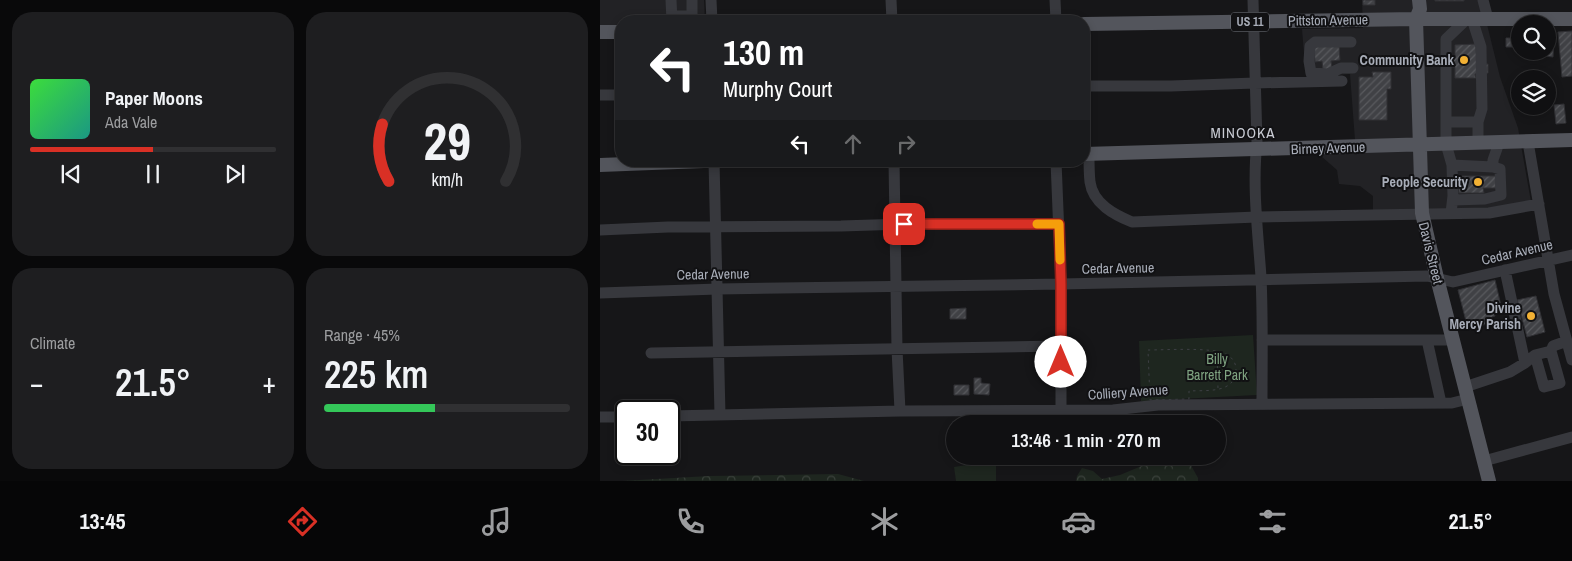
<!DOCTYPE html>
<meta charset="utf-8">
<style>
:root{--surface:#101012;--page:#1e1e20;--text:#f1f3f6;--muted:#9c9d9f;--line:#303032;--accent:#d93025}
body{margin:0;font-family:"Archivo Narrow",sans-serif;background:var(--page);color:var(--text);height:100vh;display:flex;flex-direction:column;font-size:19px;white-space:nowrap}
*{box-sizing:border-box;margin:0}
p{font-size:16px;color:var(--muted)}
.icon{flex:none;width:28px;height:28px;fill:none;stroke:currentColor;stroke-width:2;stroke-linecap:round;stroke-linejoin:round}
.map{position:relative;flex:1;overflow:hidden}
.drawer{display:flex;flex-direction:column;gap:12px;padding:12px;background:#09090a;width:600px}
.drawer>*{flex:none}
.guide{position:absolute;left:15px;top:15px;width:475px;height:152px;border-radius:20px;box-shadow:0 2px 8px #0003,0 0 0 1px var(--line);background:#202124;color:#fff;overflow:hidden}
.tools{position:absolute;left:911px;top:15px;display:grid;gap:10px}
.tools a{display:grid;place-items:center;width:45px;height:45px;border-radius:50%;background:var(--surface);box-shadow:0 2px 8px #0003,0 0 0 1px var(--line);font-size:25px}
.speed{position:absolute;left:15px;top:400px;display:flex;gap:10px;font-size:25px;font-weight:700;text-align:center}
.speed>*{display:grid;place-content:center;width:65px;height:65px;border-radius:50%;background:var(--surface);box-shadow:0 2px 8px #0003,0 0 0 1px var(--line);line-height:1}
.speed .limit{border:2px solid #111;border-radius:8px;background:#fff;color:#111}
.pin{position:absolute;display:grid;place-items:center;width:42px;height:42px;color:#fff;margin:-21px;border-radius:10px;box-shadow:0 2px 8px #0006}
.me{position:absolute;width:55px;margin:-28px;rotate:0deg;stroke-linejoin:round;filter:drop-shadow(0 0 4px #0008)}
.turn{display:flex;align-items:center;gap:18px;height:105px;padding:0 25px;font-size:22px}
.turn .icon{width:65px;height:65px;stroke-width:2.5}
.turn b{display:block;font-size:35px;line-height:42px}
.lanes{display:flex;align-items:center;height:48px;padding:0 25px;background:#0003;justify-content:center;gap:25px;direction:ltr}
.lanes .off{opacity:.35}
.big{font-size:38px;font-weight:600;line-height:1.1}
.drawer .widget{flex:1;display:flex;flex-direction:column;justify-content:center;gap:8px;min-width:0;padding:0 18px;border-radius:20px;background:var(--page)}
.drawer .dial{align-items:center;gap:0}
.dial svg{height:130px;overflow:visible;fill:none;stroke:var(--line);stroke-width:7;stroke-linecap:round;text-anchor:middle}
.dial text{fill:var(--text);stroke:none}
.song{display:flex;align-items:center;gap:15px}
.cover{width:60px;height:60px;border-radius:8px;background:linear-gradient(135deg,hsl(120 70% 55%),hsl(170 70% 35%))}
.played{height:5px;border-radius:2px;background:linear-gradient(90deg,var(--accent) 50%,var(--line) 50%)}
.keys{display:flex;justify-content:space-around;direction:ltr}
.heat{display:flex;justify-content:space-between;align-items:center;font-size:28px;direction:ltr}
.charge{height:8px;border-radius:4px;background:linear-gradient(90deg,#34c759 45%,var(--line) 0)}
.drawer .tiles{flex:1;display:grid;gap:12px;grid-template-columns:repeat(2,1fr)}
.trip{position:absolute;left:346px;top:415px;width:280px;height:50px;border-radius:25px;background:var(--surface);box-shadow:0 2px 8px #0003,0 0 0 1px var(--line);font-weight:600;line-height:50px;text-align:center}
.tab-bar{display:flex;height:80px;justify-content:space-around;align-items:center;background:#060607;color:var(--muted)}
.tab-bar .icon{width:35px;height:35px}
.tab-bar .on{color:var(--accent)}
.tab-bar b{font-size:22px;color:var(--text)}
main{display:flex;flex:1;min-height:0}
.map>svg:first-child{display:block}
</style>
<main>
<section class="drawer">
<div class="tiles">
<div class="widget">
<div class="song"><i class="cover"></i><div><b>Paper Moons</b><p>Ada Vale</p></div></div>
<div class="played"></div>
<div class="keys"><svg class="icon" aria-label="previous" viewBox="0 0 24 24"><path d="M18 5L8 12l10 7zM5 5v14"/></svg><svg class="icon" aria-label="pause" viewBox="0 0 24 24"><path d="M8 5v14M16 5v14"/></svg><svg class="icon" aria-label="next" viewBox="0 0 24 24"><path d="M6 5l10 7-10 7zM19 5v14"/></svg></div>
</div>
<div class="widget dial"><svg viewBox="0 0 100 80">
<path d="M14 69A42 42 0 1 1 86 69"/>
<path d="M14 69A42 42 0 0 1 10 34" stroke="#d93025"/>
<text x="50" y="56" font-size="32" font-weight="700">29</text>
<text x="50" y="72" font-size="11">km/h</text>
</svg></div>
<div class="widget"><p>Climate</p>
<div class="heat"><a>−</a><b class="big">21.5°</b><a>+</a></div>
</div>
<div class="widget"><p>Range · 45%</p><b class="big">225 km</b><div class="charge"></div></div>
</div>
</section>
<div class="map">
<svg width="972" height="481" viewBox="0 0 972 481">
<defs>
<pattern id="forest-crowns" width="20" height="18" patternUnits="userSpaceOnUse" patternTransform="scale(1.25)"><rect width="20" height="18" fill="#1e261f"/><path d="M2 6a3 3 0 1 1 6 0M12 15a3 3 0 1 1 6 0" fill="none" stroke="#3c433d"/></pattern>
<pattern id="building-hatch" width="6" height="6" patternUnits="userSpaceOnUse" patternTransform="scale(1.25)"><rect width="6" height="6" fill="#404145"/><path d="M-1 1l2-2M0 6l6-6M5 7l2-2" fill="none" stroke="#595a5e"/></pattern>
</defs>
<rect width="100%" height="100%" fill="#161618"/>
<path fill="#222225" d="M0 0H104L105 21H21V26H0Z
M762 0H881L900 77 918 128 931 202 896 208 773 211V196L760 186 739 184 737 170 721 156 720 140H755L750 74 706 77 702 29 763 28Z"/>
<path fill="url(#forest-crowns)" d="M549 456H583L588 460 598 478V481H476L477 476 482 468 493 471 502 479 520 475 544 465Z
M238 474 264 481H22L109 476Z"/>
<path fill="#1e261f" d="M653 335 657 395 541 401 539 341Z
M390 461 396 466V481H356L354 467Z"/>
<path fill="url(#building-hatch)" stroke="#303034" d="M763 0H775V5H763Z
M835 0H864V1H835Z
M972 31V76L962 77 958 32Z
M948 35H954L953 57 944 56V51H948Z
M906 38H920V47H906Z
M876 44 877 65 888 64V73L875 74 876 78H855V67H851V56H855V45Z
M739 45 740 60 731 61 732 70H723L722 61 715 62 714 47Z
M772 72H791V89H787V120H759V77H773Z
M964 104 966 123 956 124 954 105Z
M859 176H897V188H883L884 193H859Z
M895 280 902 310 894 312 895 316 892 317 890 320 891 323 868 329 858 290Z
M936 296 945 332 927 337 917 300Z
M366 308V319H350V309Z
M374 378H381V383L390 384 389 395 374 394Z
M354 385H369V395H354Z"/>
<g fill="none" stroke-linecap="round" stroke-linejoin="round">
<path stroke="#3d3f44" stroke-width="1" stroke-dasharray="2.5 4" stroke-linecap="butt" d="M548 350C565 350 613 347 626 354 632 357 636 363 636 369 636 394 607 390 589 391V399L550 400Z
M617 353 618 389"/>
<path stroke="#37383d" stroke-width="11" d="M71 0 72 21
M111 0 112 21
M291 0 292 21
M455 0 456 21
M653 0 657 142C652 186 658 233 661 277 663 319 662 362 662 404
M883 0 888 19
M72 16H92V0
M872 19 881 47 882 109 878 122V143
M751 42H715L710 46 709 61 711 73 728 74 741 68H753
M484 86H571L655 83 742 81
M0 95H21
M846 122H878
M928 142 954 294 972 360
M489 154C489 163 489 173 490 182 493 204 515 215 532 222L657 217 889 213 939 204
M114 161 120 415
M294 161 297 349 300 411
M456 161 461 284V410L463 424
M852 165 893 167 900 169 901 195 885 199 853 200
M893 167V160L899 143
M851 213 853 196 852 165 846 144V39L867 19
M0 230 68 227 241 226 304 224H459
M905 270 925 363
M0 293 118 289 461 284 827 276 853 282 972 255
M662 340H854
M827 340 841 403
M51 353 461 346
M935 355 944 387 960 383 951 351
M865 387 910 372 925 363 935 355 951 351 953 346 967 341
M69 416 300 411 513 410 558 405 852 403 868 399
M0 417H26
M462 457V456
M884 461 972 437"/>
<path stroke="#53555c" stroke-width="14" d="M819 0 820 9 816 19 822 213 837 278 889 481
M484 24 816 19H972
M0 32H21
M484 154 972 140
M0 165 104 161"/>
</g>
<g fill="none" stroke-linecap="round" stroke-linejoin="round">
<g stroke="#8d1f18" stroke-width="12">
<path id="route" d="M304 224H459L461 284V362"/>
</g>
<use href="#route" stroke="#d93025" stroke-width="9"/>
<path stroke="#f59e0b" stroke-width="9" d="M437 224H459L460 260"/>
</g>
<g fill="#f2b134" stroke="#111113" stroke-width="2">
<circle cx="864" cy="60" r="5"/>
<circle cx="878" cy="182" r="5"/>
<circle cx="931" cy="316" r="5"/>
</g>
<g text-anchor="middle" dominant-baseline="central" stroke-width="4" stroke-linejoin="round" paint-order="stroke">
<rect fill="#111113" stroke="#7b7e86" stroke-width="1" x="631" y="12.5" width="38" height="19" rx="4"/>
<g font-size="12" font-weight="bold" fill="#a8adb8">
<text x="650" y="22">US 11</text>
</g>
<g font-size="14" fill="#a8adb8" stroke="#111113">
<text transform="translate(728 20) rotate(-1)">Pittston Avenue</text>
<text transform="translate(728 148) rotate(-2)">Birney Avenue</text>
<text transform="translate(917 252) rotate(-13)">Cedar Avenue</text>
<text transform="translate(831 253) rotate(76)">Davis Street</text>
<text transform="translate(518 268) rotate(-1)">Cedar Avenue</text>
<text transform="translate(113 274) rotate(-1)">Cedar Avenue</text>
<text transform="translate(528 392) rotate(-4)">Colliery Avenue</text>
</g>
<g font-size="14" font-weight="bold" fill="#a8adb8" stroke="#111113" text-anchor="end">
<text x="854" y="60">Community Bank</text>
<text x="868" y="182">People Security</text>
<text x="921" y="308">Divine<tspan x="921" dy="16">Mercy Parish</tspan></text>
</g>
<g font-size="14" fill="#7fa381" stroke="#111113">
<text x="617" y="359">Billy<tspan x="617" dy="16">Barrett Park</tspan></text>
</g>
<g font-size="15" letter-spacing="1" fill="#c9ccd4" stroke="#111113">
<text x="643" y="132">MINOOKA</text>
</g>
</g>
</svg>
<div class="tools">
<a><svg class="icon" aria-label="search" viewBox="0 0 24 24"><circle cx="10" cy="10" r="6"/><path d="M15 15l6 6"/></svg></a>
<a><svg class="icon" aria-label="layers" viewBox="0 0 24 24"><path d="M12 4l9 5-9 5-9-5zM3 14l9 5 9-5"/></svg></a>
</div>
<div class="speed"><div class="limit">30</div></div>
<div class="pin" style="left:304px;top:224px;background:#d93025"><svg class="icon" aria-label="arrive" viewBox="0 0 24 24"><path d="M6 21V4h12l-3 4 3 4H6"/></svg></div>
<svg class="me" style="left:461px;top:362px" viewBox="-20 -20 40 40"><circle r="19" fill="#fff"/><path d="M0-13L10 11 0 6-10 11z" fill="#d93025"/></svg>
<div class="trip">13:46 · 1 min · 270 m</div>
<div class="guide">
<div class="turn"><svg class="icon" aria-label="left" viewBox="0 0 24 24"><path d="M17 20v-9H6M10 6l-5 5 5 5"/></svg><div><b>130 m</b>Murphy Court</div></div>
<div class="lanes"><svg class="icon" aria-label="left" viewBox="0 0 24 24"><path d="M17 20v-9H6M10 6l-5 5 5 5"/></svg><svg class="icon off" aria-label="ahead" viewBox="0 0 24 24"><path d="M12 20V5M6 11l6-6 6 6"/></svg><svg class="icon off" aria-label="right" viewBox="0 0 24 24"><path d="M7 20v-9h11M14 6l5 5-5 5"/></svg></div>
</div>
</div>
</main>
<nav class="tab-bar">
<b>13:45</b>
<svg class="icon on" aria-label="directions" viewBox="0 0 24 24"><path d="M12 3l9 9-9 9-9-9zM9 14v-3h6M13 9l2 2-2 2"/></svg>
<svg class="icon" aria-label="music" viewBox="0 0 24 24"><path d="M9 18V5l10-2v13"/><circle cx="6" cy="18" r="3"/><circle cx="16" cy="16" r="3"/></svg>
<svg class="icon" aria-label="phone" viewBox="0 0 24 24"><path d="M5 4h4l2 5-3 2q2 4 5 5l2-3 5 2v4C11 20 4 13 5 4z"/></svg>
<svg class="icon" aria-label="climate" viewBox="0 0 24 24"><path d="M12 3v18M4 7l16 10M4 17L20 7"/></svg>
<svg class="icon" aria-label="car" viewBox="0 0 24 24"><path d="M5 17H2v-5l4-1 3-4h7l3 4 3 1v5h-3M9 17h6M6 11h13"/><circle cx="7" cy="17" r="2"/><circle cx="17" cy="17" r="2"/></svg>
<svg class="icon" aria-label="filters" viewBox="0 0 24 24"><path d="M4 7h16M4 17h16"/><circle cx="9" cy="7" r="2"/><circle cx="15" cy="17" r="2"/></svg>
<b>21.5°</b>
</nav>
